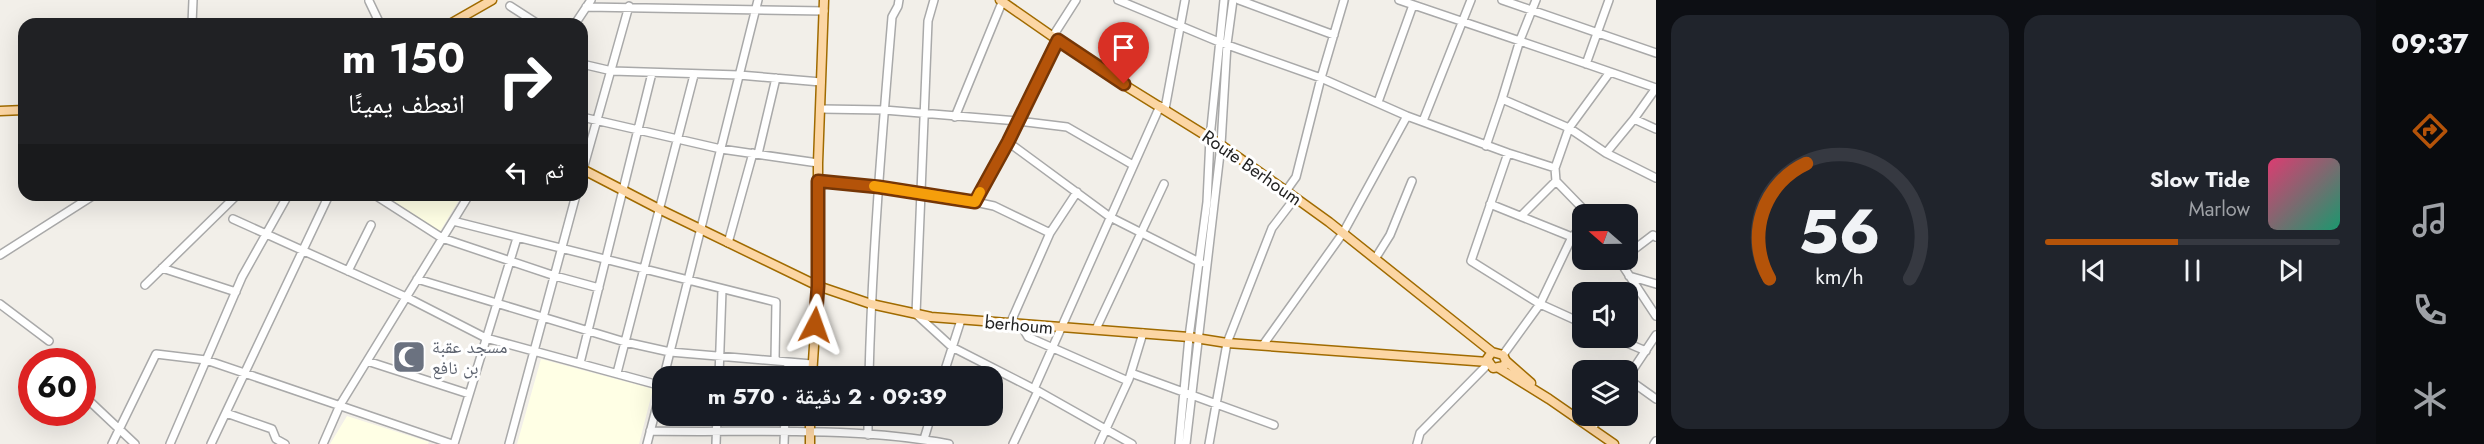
<!DOCTYPE html>
<html lang="ar">
<meta charset="utf-8">
<style>
:root{--surface:#171b24;--page:#20242c;--text:#f1f3f6;--muted:#9ea1a6;--line:#363941;--accent:#b45309}
body{margin:0;font-family:Jost,"Noto Naskh Arabic",sans-serif;background:var(--page);color:var(--text);direction:rtl;height:100vh;display:flex;flex-direction:column;font-size:22px;white-space:nowrap}
*{box-sizing:border-box;margin:0}
p{font-size:20px;color:var(--muted)}
.icon{flex:none;width:33px;height:33px;fill:none;stroke:currentColor;stroke-width:2;stroke-linecap:round;stroke-linejoin:round}
.map{position:relative;flex:1;overflow:hidden;direction:ltr}
.sheet{display:flex;flex-direction:column;gap:15px;padding:15px;background:#0d0f14;width:720px}
.sheet>*{flex:none}
.hud{position:absolute;left:18px;top:18px;width:570px;height:183px;border-radius:18px;box-shadow:0 6px 24px #0002;direction:rtl;background:#202124;color:#fff;overflow:hidden}
.needle{width:39px;rotate:290deg}
.tools{position:absolute;left:1572px;top:204px;display:grid;gap:12px}
.tools a{display:grid;place-items:center;width:66px;height:66px;border-radius:12px;background:var(--surface);box-shadow:0 6px 24px #0002;font-size:30px}
.speed{position:absolute;left:18px;top:348px;display:flex;gap:12px;font-size:30px;font-weight:700;text-align:center}
.speed>*{display:grid;place-content:center;width:78px;height:78px;border-radius:50%;background:var(--surface);box-shadow:0 6px 24px #0002;line-height:1}
.speed .limit{border:9px solid #d22;background:#fff;color:#111}
.pin{position:absolute;display:grid;place-items:center;width:51px;height:51px;color:#fff;margin:-62px -26px;border-radius:50% 50% 50% 0;rotate:-45deg;box-shadow:0 0 6px #0007}
.pin .icon{rotate:45deg}
.me{position:absolute;width:66px;margin:-33px;rotate:4deg;stroke-linejoin:round;filter:drop-shadow(0 0 4px #0008)}
.turn{display:flex;align-items:center;gap:21px;height:126px;padding:0 24px;font-size:27px}
.turn .icon{width:78px;height:78px;stroke-width:2.5}
.turn b{display:block;font-size:42px;line-height:51px}
.then{display:flex;align-items:center;height:57px;padding:0 24px;background:#0003;gap:12px;font-size:22px}
.sheet .tile{flex:1;display:flex;flex-direction:column;justify-content:center;gap:9px;min-width:0;padding:0 21px;border-radius:18px;background:var(--page)}
.sheet .dial{align-items:center;gap:0}
.dial svg{height:156px;overflow:visible;fill:none;stroke:var(--line);stroke-width:7;stroke-linecap:round;text-anchor:middle}
.dial text{fill:var(--text);stroke:none}
.song{display:flex;align-items:center;gap:18px}
.cover{width:72px;height:72px;border-radius:9px;background:linear-gradient(135deg,hsl(340 70% 55%),hsl(160 70% 35%))}
.played{height:6px;border-radius:3px;background:linear-gradient(90deg,var(--accent) 45%,var(--line) 45%)}
.keys{display:flex;justify-content:space-around;direction:ltr}
.sheet .tiles{flex:1;display:grid;gap:15px;grid-template-columns:repeat(2,1fr)}
.trip{position:absolute;left:652px;top:366px;width:351px;height:60px;border-radius:18px;background:var(--surface);box-shadow:0 6px 24px #0002;font-weight:700;line-height:60px;text-align:center;direction:rtl}
main{display:flex;flex:1;min-height:0}
.tabs{display:flex;flex-direction:column;width:108px;justify-content:space-around;align-items:center;background:#090b0e;color:var(--muted)}
.tabs .icon{width:42px;height:42px}
.tabs .on{color:var(--accent)}
.tabs b{font-size:27px;color:var(--text)}
.map>svg:first-child{display:block}
</style>
<main>
<nav class="tabs">
<b>09:37</b>
<svg class="icon on" aria-label="directions" viewBox="0 0 24 24"><path d="M12 3l9 9-9 9-9-9zM9 14v-3h6M13 9l2 2-2 2"/></svg>
<svg class="icon" aria-label="music" viewBox="0 0 24 24"><path d="M9 18V5l10-2v13"/><circle cx="6" cy="18" r="3"/><circle cx="16" cy="16" r="3"/></svg>
<svg class="icon" aria-label="phone" viewBox="0 0 24 24"><path d="M5 4h4l2 5-3 2q2 4 5 5l2-3 5 2v4C11 20 4 13 5 4z"/></svg>
<svg class="icon" aria-label="climate" viewBox="0 0 24 24"><path d="M12 3v18M4 7l16 10M4 17L20 7"/></svg>
</nav>
<section class="sheet">
<div class="tiles">
<div class="tile">
<div class="song"><i class="cover"></i><div><b>Slow Tide</b><p>Marlow</p></div></div>
<div class="played"></div>
<div class="keys"><svg class="icon" aria-label="previous" viewBox="0 0 24 24"><path d="M18 5L8 12l10 7zM5 5v14"/></svg><svg class="icon" aria-label="pause" viewBox="0 0 24 24"><path d="M8 5v14M16 5v14"/></svg><svg class="icon" aria-label="next" viewBox="0 0 24 24"><path d="M6 5l10 7-10 7zM19 5v14"/></svg></div>
</div>
<div class="tile dial"><svg viewBox="0 0 100 80">
<path d="M14 69A42 42 0 1 1 86 69"/>
<path d="M14 69A42 42 0 0 1 33 10" stroke="#b45309"/>
<text x="50" y="56" font-size="32" font-weight="700">56</text>
<text x="50" y="72" font-size="11">km/h</text>
</svg></div>
</div>
</section>
<div class="map">
<svg width="1656" height="444" viewBox="0 0 1656 444">
<rect width="100%" height="100%" fill="#f2efe9"/>
<path fill="#ffffe5" d="M382 195H462L439 233Z
M541 359 653 389 639 444H517Z
M347 416 429 442 428 444H330Z"/>
<g fill="none" stroke-linecap="round" stroke-linejoin="round">
<g stroke="#a9a9a9" stroke-width="10">
<path id="minor" d="M934 0 928 21 916 314 952 347 1038 391 1132 444
M1118 0 1219 42 1321 78 1407 116 1508 153 1555 168 1569 128 1610 72
M1239 0 1334 35
M1399 0C1484 29 1571 58 1656 88L1634 119 1606 153
M1502 0 1656 53
M1536 0 1520 40 1502 99 1569 128 1606 153 1656 178
M369 1 380 24
M510 6 538 24
M586 7 824 11
M192 24 193 0
M575 24 591 0
M1053 36 1076 0
M582 64 612 71 739 75 821 82
M1586 64 1609 0
M1378 102 1413 5
M821 109 884 110 1018 121 1067 127 1133 165
M1165 109 1185 0
M582 117 721 149 818 163
M955 117 1003 0
M1634 119 1656 129
M1423 121 1471 0
M1008 142 1110 217 1201 263
M1486 146 1502 99
M1508 153 1471 261 1540 304 1582 323
M758 154 776 78
M1555 168 1556 181 1588 214
M582 173 629 6
M818 181 879 187 975 202 1008 142 1058 40
M1286 191 1296 177 1321 78 1344 0
M375 195 442 238 555 276 599 288
M975 202 994 206 1050 233
M1490 204 1572 237
M1521 216 1556 181
M233 219 406 297 486 338 662 386
M453 221 776 302 775 360
M728 243 753 153
M1628 254 1653 235 1656 237
M0 255 94 195
M1375 259 1390 235 1412 181
M1619 260 1656 316
M162 268 236 292
M348 271 371 225
M1629 276 1656 284
M417 279 625 342 670 352 812 364
M145 285 237 195
M0 304 49 341
M1010 324 1050 233 1077 192
M1021 325 1028 337 1128 381
M1096 329 1164 184
M1615 338 1646 351
M1263 345 1343 233 1407 116
M1503 355 1540 304 1572 237 1582 226
M367 361 469 394
M580 363 652 73
M617 373 694 75
M1131 373 1274 425
M664 376 758 0
M719 376 722 290
M787 376 788 362
M869 376C872 256 882 137 892 17L898 6 899 0
M943 376 961 320
M1628 377 1656 335
M1628 379 1656 399
M1034 389 1160 106
M82 394 135 444
M226 413 272 429 276 439 285 444
M1592 428 1601 416
M650 431C749 433 852 426 949 444
M868 435V416
M924 439 931 416
M112 444 156 354 206 360 452 444
M170 444 242 277 288 195
M211 444 329 195
M323 444 340 405 469 195
M454 444 517 238
M509 444 576 195
M647 444 663 382
M716 444 717 416
M784 444 785 416
M1013 444 1038 391
M1099 444 1129 379 1143 333
M1179 444 1189 337 1207 202 1210 138 1224 0
M1186 444 1221 145 1227 44 1233 0
M1209 444 1227 343 1272 228 1295 198
M1417 444 1420 433 1488 364
M1654 444 1656 441"/>
</g>
<g stroke="#a06b00" stroke-width="11">
<path id="major" d="M1000 0 1105 73 1221 145 1286 191 1329 222 1492 352
M450 24 492 0
M0 111 24 110
M582 169 659 209 818 286 871 304 931 317 1189 337 1227 343 1488 362
M1506 361 1504 366 1493 368 1487 359 1492 352 1503 355 1506 361 1531 383
M1499 368 1549 399 1614 444
M812 376 818 286V163L824 0
M810 444V416"/>
</g>
<use href="#minor" stroke="#fff" stroke-width="7"/>
<use href="#major" stroke="#fcd6a4" stroke-width="8"/>
</g>
<g fill="none" stroke-linecap="round" stroke-linejoin="round">
<g stroke="#753606" stroke-width="15">
<path id="route" d="M815 325 818 286V181L879 187 975 202 1008 142 1058 40 1124 84"/>
</g>
<use href="#route" stroke="#b45309" stroke-width="10"/>
<path stroke="#f59e0b" stroke-width="10" d="M874 186 975 202 980 192"/>
</g>
<defs>
<g id="mosque-square" transform="scale(1.725)"><rect x="-9" y="-9" width="18" height="18" rx="4" fill="#6b7280" stroke="#fff"/><path d="M3.5-4.9A6 6 0 1 0 3.5 4.9A5 5 0 1 1 3.5-4.9Z" fill="#fff"/></g>
</defs>
<g fill-rule="evenodd">
<use href="#mosque-square" x="409" y="357"/>
</g>
<g text-anchor="middle" dominant-baseline="central" stroke-width="6" stroke-linejoin="round" paint-order="stroke">
<g font-size="18" fill="#222" stroke="#fff">
<text transform="translate(1252 168) rotate(35)">Route Berhoum</text>
<text transform="translate(1019 325) rotate(5)">berhoum</text>
</g>
<g font-size="18" fill="#5b616d" stroke="#fff" text-anchor="start">
<text x="432" y="347">مسجد عقبة<tspan x="432" dy="21">بن نافع</tspan></text>
</g>
</g>
</svg>
<div class="tools">
<a><svg class="needle" viewBox="-14 -14 28 28"><path d="M0-13l5 13h-10z" fill="#e53935"/><path d="M0 13l5-13h-10z" fill="#9ea1a6"/></svg></a>
<a><svg class="icon" aria-label="sound" viewBox="0 0 24 24"><path d="M4 9h4l5-4v14l-5-4H4zM17 9q2 3 0 6"/></svg></a>
<a><svg class="icon" aria-label="layers" viewBox="0 0 24 24"><path d="M12 4l9 5-9 5-9-5zM3 14l9 5 9-5"/></svg></a>
</div>
<div class="speed"><div class="limit">60</div></div>
<div class="pin" style="left:1124px;top:84px;background:#d93025"><svg class="icon" aria-label="arrive" viewBox="0 0 24 24"><path d="M6 21V4h12l-3 4 3 4H6"/></svg></div>
<svg class="me" style="left:815px;top:325px" viewBox="-20 -20 40 40"><path d="M0-17L14 15 0 8-14 15z" fill="#b45309" stroke="#fff" stroke-width="4"/></svg>
<div class="trip">09:39 · 2 دقيقة · 570 m</div>
<div class="hud">
<div class="turn"><svg class="icon" aria-label="right" viewBox="0 0 24 24"><path d="M7 20v-9h11M14 6l5 5-5 5"/></svg><div><b>150 m</b>انعطف يمينًا</div></div>
<div class="then">ثم<svg class="icon" aria-label="left" viewBox="0 0 24 24"><path d="M17 20v-9H6M10 6l-5 5 5 5"/></svg></div>
</div>
</div>
</main>
